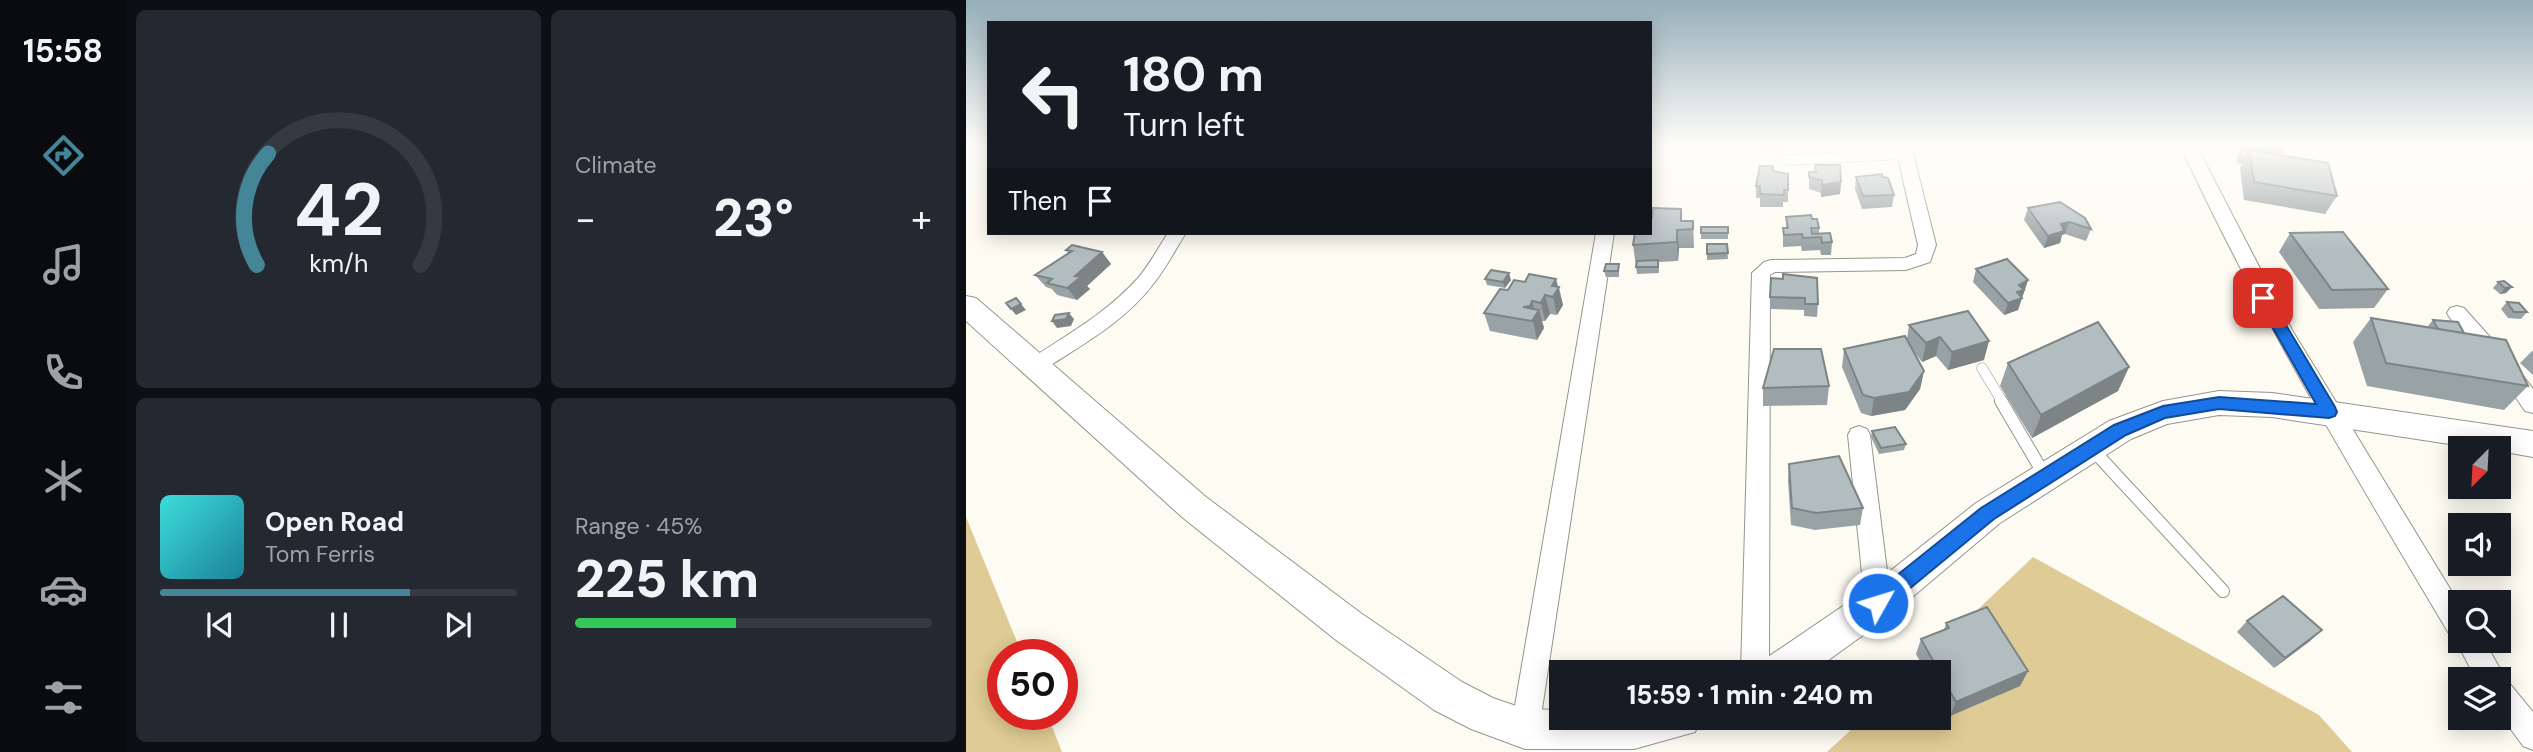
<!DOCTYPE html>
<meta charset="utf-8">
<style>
:root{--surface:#171b24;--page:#242831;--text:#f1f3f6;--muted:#9ea1a6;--line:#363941;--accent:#448598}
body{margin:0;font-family:"DM Sans",sans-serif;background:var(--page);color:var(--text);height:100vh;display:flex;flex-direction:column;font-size:26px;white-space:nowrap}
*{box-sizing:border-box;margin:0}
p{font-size:23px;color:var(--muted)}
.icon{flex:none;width:38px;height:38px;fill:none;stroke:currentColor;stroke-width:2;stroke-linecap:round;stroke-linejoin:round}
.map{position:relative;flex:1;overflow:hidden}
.panel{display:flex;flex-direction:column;gap:10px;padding:10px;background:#0d0f14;width:840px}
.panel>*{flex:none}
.guide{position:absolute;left:21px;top:21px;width:665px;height:214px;border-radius:0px;box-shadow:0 4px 18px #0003;background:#171b24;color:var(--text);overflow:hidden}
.needle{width:46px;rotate:204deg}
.buttons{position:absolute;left:1482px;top:436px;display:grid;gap:14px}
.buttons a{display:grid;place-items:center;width:63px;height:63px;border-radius:0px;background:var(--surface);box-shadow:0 4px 18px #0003;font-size:35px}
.speed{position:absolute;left:21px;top:639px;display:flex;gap:14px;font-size:35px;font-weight:700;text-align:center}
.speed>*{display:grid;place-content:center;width:91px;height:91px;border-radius:50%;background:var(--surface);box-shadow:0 4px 18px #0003;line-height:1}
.speed .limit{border:10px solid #d22;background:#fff;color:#111}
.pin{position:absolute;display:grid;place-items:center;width:60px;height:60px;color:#fff;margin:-30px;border-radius:14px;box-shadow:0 4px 10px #0006}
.me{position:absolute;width:77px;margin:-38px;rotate:51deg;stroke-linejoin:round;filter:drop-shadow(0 0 5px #0008)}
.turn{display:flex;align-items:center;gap:24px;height:147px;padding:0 21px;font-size:32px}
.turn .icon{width:91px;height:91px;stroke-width:2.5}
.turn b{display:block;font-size:49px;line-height:60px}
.then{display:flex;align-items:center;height:66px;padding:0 21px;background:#0003;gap:14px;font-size:26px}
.big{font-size:52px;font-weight:800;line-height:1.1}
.panel .card{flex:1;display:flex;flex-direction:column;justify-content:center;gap:10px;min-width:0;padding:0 24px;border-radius:10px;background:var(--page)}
.panel .dial{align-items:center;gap:0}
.dial svg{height:182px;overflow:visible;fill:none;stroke:var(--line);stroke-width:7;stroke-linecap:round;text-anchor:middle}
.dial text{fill:var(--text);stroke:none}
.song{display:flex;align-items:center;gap:21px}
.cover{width:84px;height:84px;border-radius:10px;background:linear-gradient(135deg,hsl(180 70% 55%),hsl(190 70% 35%))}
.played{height:7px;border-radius:4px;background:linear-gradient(90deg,var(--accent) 70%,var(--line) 70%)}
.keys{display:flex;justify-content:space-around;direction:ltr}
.heat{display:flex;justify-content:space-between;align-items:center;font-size:38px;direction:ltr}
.charge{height:10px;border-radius:5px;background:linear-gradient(90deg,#34c759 45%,var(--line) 0)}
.panel .tiles{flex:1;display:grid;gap:10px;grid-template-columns:repeat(2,1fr)}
.trip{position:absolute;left:583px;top:660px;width:402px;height:70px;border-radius:0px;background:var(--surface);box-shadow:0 4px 18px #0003;font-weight:800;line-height:70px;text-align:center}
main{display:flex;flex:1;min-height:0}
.dock{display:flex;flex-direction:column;width:126px;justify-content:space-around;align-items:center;background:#090b0e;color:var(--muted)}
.dock .icon{width:49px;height:49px}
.dock .selected{color:var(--accent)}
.dock b{font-size:32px;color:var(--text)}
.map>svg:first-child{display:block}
</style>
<main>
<nav class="dock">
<b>15:58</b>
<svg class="icon selected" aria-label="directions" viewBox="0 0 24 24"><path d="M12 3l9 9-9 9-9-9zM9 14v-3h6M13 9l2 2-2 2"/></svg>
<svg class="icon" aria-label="music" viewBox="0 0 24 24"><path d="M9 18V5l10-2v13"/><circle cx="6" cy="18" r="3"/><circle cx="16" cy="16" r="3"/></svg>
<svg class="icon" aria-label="phone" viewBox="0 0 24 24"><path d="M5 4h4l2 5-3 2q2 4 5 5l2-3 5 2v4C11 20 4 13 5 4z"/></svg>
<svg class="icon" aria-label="climate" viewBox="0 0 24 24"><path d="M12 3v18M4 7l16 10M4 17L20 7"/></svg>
<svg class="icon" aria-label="car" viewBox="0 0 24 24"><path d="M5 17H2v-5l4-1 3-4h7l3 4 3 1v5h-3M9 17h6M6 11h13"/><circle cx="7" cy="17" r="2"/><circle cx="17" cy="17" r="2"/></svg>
<svg class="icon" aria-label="filters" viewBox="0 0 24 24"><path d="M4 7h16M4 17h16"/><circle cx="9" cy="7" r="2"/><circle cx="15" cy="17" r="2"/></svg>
</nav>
<section class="panel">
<div class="tiles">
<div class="card dial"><svg viewBox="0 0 100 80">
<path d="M14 69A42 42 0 1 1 86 69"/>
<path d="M14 69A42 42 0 0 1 19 20" stroke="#448598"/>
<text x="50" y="56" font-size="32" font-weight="700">42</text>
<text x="50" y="72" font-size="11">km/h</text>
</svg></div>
<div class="card"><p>Climate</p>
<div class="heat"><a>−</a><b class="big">23°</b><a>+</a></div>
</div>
<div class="card">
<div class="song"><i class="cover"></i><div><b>Open Road</b><p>Tom Ferris</p></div></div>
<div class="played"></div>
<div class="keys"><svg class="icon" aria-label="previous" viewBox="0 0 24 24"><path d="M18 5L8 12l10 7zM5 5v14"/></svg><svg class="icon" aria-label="pause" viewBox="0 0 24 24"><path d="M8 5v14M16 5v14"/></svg><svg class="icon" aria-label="next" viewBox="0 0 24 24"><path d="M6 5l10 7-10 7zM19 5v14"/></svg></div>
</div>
<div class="card"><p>Range · 45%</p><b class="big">225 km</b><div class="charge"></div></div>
</div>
</section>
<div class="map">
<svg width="1567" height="752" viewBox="0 0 1567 752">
<rect width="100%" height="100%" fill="#fefbf2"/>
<path fill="#dfcb95" d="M0 517 56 654H37V714H81L96 752H0Z
M1067 557 1353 715 1386 752H861L898 718H973V672H946Z"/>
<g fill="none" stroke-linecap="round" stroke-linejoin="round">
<g stroke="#97948c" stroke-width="11">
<path id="lane-far1" d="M821 160 939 154
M1016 368 1037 403"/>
</g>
<g stroke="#97948c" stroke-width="14">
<path id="lane" d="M1035 401 1079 476
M1127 450 1257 591"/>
</g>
<g stroke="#97948c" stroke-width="2">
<path id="street" d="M929 145H945L970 245 964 262 940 270 809 272 804 275 803 672H775L786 273 798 262 805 260 939 258 950 254 952 245Z
M1214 145H1230L1326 330 1494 605V640H1518L1539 678 1567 712V750L1557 746 1533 713V679H1510L1489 639 1485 637C1389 476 1293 316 1214 145Z
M202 233H220C209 250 200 268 188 283 159 322 114 346 74 372L67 375 60 372 57 367 60 362C99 336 141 313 172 278 184 264 192 248 202 233Z
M630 233H648L573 729 569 739 559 743 549 739 545 729Z
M1491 306 1498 308 1547 363 1567 389V413L1559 411 1533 373 1484 318 1481 313 1484 308Z
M893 426 901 429 904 435 925 603 921 611 912 615 903 611 899 603 882 435 885 429Z"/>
</g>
<g stroke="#97948c" stroke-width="2">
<path id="secondary" d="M0 296 10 298 240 497 396 614 496 682 527 698 559 709 595 710V718H735L729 732 668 749H559L505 729 468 710 370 640 216 517 0 321Z
M1253 391 1306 393 1567 431V457L1533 451V448H1510L1306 417 1253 415 1201 424 1165 439 1034 523 925 615 846 672H793L799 659 899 591 1010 503 1143 421 1197 401Z"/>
</g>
<use href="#lane-far1" stroke="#fff" stroke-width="10"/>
<use href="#lane" stroke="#fff" stroke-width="12"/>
<use href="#street" fill="#fff" fill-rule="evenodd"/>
<use href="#secondary" fill="#fff" fill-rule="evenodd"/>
</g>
<path fill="#99a3a5" d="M795 145H830L823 146V148L796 149Z
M862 145H910L863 147Z
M1277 145H1323L1317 156 1371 196 1359 214 1278 200 1274 168 1276 164 1271 163 1272 153 1275 147 1278 148Z
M849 165 875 182 874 194 855 197V193L843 189V172H849Z
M807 171 822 174V202H817V207H794V198H790V186Z
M890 177H916L928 195 926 207 896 209 889 189Z
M1062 208 1125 229 1120 241 1099 234 1096 235 1094 243 1078 248 1058 220Z
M820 217 846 219 853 228V233L866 242 865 255H855L854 250 836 251 835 246 817 247V228H820Z
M716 221H727L728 248H713L712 261 693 262V273L671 274 667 245Z
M735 227H762V239H735Z
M1324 233 1422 289 1408 308 1353 309 1313 252Z
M741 244H761L762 259 741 260Z
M100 250 136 252 145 264 121 286 124 289 111 300 91 295 86 289 80 287 69 275 103 254Z
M1010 269 1062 280 1052 310 1038 315 1007 282Z
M638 271H653V277H640Z
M805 278 817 279 852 304 851 317 838 316V310L804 309Z
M519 279 545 280 539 288 521 285Z
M1538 281 1540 293 1534 294 1527 288 1532 282Z
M593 287 597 305 591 315 584 314 579 321H576L578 328 571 340 524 331 518 313 542 290Z
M1541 302 1561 312 1555 319 1542 318 1535 309Z
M1002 311 1018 360 982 370 970 356 956 362 949 353 958 371 954 389 939 410 905 416 895 413 876 367 878 349 941 339 943 325Z
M1405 318 1463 327 1462 326 1467 320 1498 333 1562 386 1538 410 1401 386 1387 342Z
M1566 351H1567V375L1554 363Z
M1042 363 1163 367 1152 391 1066 438 1034 386Z
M863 386 861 405 797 406V388Z
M906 431 940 444 938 450 913 454 905 437Z
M823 464 897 508 894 525 849 530 825 525 822 481Z
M1281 621 1344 641 1308 668 1271 632Z
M980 623 1062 671 1054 686 984 716 973 696V672H960L950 654 955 639 978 630Z"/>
<path fill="#7d8486" d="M875 182 874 194 855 197 856 185Z
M1103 222 1099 234 1096 235 1094 243 1078 248 1082 236 1095 224Z
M711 230 713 248 712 261 711 242Z
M136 252 145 264 121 286 124 289 111 300 101 288 109 276Z
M543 273 545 280 539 288 537 282Z
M590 279 597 305 591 315 587 297 586 286Z
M1062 280 1052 310 1038 315 1042 303 1053 285Z
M1546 287 1540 293 1534 294 1539 288Z
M579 295 584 314 579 321 575 303Z
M566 301 570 315 573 310 578 328 571 340 564 306Z
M55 304 60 310 50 315 45 309Z
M103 313 108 319 105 326 91 328 86 321Z
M974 337 970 356 956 362 960 343Z
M1023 341 1018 360 982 370 986 352Z
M1163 367 1152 391 1066 438 1075 415Z
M958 371 954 389 939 410 905 416 908 398Z
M1356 630 1344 641 1308 668 1319 658Z
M1062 671 1054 686 984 716 990 702Z"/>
<path fill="#b2bdc0" stroke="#7d8486" stroke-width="2" d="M1275 147 1292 151V152L1283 150 1279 158 1274 157Z
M1283 150 1362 163 1371 196 1288 182Z
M849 165H874L875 182 856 185V180L843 177V172H850Z
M794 166H807V171L822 174V190H818V195L794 194V186H790Z
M916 174V177L922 178 928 195 897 196 890 177Z
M1094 202 1119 218 1125 229 1103 222 1095 224 1098 231 1082 236 1062 208Z
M687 208 715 209V221H727V229L711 230V242L667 245 669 233H684V218H686Z
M845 215 846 219H851L853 228H845L846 234 864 233 866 242 856 243 855 237 837 238 836 234 818 235 817 228H822L820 217Z
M735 227H762V233H735Z
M1377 232 1422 289 1366 290 1324 233Z
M741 244H761L762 253 741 254Z
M106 245 136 252 109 276 115 277 101 288 81 283 86 279 69 275 106 251 100 250Z
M1041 259 1062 280 1053 285 1058 290 1051 292 1056 298 1042 303 1010 269Z
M692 260V267H670L671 261Z
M640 264H653L652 271H638Z
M525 270 543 273 537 282 519 279Z
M563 274 590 279 586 286 593 287 587 297 579 295 575 303 566 301 564 306 557 307 573 310 566 321 518 313 534 289 542 290 548 280 559 282Z
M817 274 851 278 852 304H839V298L804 297 805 278 817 279Z
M1538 281 1546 287 1539 288 1532 282Z
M50 298 55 304 45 309 40 303Z
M1541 302 1553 303 1561 312H1548Z
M1002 311 1023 341 986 352 974 337 960 343 943 325Z
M103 313 100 319 86 321 89 315Z
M1405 318 1540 340 1562 386 1420 363Z
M1467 320 1492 322 1498 333 1472 329Z
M1132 322 1163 367 1075 415 1042 363Z
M939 336 958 371 943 392 908 398 897 395 878 349Z
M808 349H855L863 386 797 388Z
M929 427 940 444 915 448 906 431Z
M873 456 897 508 850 513 826 508 823 464Z
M1317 596 1356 630 1319 658 1281 621Z
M1021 607 1062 671 990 702 955 639 983 628 980 623Z"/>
<linearGradient id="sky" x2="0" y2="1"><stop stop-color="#95aeb8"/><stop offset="0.58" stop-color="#fffdf9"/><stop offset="1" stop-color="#fffdf9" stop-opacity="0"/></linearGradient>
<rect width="1567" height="250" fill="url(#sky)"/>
<path fill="#1a73e8" stroke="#114b97" stroke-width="2" d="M1297 293 1302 295 1369 407 1371 412 1369 416 1363 418 1253 409 1199 418 1160 435 1028 519 919 609 912 612 905 609 902 603 905 596 1015 508 1148 425 1197 406 1253 397 1350 404 1290 298Z"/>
</svg>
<div class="buttons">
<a><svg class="needle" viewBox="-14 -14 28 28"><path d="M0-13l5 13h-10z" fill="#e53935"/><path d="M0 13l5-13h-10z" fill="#9ea1a6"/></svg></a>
<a><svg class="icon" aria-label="sound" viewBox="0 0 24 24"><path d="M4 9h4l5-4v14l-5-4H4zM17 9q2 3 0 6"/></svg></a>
<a><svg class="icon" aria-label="search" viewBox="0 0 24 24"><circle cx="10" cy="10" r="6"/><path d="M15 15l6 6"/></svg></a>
<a><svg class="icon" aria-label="layers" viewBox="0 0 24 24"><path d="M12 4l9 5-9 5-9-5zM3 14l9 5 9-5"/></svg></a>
</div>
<div class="speed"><div class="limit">50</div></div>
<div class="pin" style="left:1297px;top:298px;background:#d93025"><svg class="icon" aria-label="arrive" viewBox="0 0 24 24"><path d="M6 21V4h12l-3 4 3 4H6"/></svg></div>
<svg class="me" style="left:912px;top:603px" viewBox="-20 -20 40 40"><circle r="17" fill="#1a73e8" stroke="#fff" stroke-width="3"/><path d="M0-11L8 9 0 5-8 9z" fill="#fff"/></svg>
<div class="trip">15:59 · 1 min · 240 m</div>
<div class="guide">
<div class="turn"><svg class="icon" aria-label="left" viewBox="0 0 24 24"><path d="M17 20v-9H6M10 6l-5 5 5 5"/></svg><div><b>180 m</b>Turn left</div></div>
<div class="then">Then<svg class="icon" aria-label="arrive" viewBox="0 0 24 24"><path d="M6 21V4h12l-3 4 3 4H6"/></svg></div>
</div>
</div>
</main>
